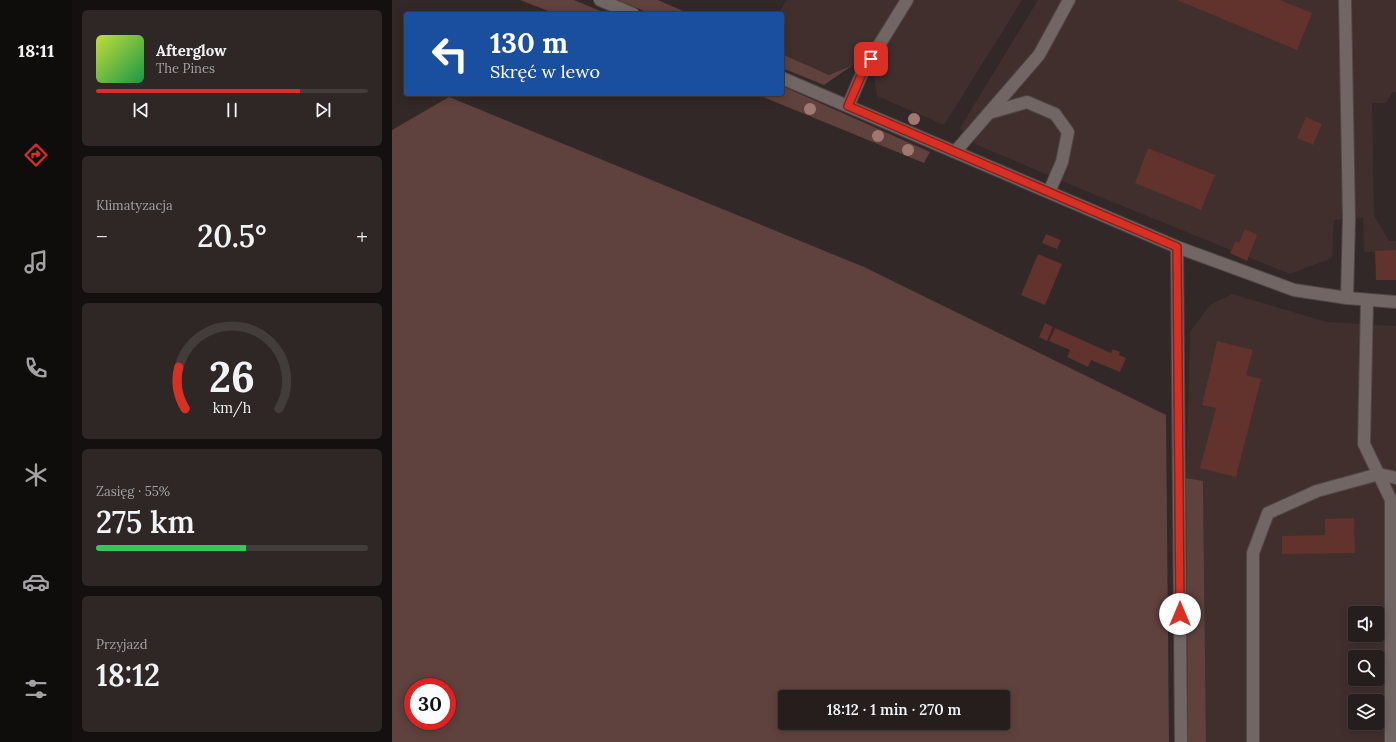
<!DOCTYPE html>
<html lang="pl">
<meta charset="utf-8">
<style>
:root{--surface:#261e1d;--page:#2e2726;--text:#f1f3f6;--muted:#a4a2a4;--line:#423c3b;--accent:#d93025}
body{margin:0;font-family:Lora,serif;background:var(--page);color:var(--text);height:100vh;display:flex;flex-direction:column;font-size:15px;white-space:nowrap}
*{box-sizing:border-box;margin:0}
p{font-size:13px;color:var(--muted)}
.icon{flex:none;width:22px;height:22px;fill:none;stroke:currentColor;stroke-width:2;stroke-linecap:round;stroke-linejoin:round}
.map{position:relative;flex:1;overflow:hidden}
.details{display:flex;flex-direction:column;gap:10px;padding:10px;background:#151010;width:320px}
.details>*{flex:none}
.guide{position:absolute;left:12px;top:12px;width:380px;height:84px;border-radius:4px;box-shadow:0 2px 10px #0003,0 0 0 1px var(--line);background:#1a4fa0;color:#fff;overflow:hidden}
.fabs{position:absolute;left:956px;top:606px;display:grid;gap:8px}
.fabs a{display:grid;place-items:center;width:36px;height:36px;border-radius:4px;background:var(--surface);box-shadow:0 2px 10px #0003,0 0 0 1px var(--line);font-size:20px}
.speed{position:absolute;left:12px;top:678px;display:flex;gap:8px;font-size:20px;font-weight:700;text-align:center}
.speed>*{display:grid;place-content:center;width:52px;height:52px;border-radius:50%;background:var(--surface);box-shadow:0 2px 10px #0003,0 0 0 1px var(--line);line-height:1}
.speed .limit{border:6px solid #d22;background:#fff;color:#111}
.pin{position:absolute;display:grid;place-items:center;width:34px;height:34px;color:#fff;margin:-17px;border-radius:8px;box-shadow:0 2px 6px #0006}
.me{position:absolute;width:44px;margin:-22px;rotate:0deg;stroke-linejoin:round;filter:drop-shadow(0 0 3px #0008)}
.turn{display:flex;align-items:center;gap:14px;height:84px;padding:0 20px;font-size:18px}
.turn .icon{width:52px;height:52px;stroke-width:2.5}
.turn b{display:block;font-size:28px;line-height:34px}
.big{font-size:30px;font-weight:600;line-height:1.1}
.details .widget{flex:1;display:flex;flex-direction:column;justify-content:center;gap:6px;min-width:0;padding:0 14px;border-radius:6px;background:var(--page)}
.details .dial{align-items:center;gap:0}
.dial svg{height:104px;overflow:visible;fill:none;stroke:var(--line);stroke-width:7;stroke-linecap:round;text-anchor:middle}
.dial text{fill:var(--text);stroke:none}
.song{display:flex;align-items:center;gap:12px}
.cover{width:48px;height:48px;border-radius:6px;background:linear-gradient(135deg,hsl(70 70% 55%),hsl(140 70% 35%))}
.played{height:4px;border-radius:2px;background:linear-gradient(90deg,var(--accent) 75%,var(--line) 75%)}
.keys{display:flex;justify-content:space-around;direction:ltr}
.heat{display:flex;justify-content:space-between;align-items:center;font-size:22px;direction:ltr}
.charge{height:6px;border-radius:3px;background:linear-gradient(90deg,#34c759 55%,var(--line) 0)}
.trip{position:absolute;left:386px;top:690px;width:232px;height:40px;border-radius:4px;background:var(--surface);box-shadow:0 2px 10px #0003,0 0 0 1px var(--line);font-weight:600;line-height:40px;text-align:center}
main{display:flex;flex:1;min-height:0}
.tab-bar{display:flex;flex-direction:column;width:72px;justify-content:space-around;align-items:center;background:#0f0c0c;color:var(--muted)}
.tab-bar .icon{width:28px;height:28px}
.tab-bar .active{color:var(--accent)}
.tab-bar b{font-size:18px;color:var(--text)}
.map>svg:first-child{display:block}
</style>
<main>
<nav class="tab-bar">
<b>18:11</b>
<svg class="icon active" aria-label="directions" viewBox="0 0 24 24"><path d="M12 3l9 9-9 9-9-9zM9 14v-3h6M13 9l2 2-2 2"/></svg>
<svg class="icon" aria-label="music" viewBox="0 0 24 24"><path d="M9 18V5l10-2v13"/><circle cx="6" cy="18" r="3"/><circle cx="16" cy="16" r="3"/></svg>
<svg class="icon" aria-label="phone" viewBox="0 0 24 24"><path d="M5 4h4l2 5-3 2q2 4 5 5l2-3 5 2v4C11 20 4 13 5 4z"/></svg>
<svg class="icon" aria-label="climate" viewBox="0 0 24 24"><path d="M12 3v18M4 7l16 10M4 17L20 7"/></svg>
<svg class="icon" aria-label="car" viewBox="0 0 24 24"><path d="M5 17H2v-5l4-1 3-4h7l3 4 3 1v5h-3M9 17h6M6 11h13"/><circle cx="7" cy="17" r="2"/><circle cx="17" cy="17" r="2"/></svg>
<svg class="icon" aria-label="filters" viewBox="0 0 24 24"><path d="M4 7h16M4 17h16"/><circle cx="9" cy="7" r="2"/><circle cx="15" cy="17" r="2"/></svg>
</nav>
<section class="details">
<div class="widget">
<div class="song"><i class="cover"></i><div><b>Afterglow</b><p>The Pines</p></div></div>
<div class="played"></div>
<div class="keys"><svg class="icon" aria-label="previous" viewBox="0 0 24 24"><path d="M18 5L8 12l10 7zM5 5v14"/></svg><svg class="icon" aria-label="pause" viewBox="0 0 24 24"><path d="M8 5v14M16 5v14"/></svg><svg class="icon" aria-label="next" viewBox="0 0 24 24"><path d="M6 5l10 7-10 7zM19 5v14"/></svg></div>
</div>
<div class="widget"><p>Klimatyzacja</p>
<div class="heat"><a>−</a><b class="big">20.5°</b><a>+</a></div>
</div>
<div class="widget dial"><svg viewBox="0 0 100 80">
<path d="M14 69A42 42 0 1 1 86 69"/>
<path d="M14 69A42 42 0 0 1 9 37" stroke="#d93025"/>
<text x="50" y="56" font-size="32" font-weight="700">26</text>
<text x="50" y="72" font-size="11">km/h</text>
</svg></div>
<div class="widget"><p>Zasięg · 55%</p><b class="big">275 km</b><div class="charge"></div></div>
<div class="widget"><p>Przyjazd</p><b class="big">18:12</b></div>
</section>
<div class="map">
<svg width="1004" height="742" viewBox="0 0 1004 742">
<rect width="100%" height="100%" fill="#322827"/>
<path fill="#402f2d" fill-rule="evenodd" d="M395 0H630L552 125 485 96 482 76 461 65 437 75 390 54V14H386Z
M646 0H1004V92L1000 93 994 103H980L982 215 997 241H1004V251L972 252 971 218 942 220 940 258 898 274 701 194 585 145 568 128Z
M840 294 935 322 1004 326V742H814L811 482 794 478 798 332 818 305ZM963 613H985V635H963ZM963 657H985V679H963ZM963 701H985V723H963Z"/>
<path fill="#5f413d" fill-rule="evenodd" d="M128 0H182L216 14H164Z
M226 0H266L298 14H259Z
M390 54 437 75 461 65 432 85 390 68Z
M390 86 538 152 532 163 364 94H390Z
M57 97 472 267 774 415 777 742H0V130ZM21 687H55V721H21ZM393 697H611V723H393Z
M794 478 811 481 814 742H796Z"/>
<path fill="#62322c" d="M785 0H888L920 13 905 50Z
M914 117 930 124 921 145 905 138Z
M756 148 823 175 809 210 743 183Z
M853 229 865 235 855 261 838 253 844 241 847 243Z
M654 234 669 240 665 249 650 243Z
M1004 250V280H984L983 251Z
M646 254 670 264 653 305 629 295Z
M653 323 661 327 655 341 647 337Z
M663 328 719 353 721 349 728 352 727 355 734 358 728 372 699 360 696 367 675 357 678 350 657 341Z
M825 341 861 350 854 375 869 379 844 477 808 468 824 408 810 405Z
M962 518 963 553 890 554V536L933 535V519Z"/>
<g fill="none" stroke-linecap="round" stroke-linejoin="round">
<g stroke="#4f4746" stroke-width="14">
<path id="minor" d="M208 0 241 14
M953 0 957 219 955 298
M390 78 785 247 902 290 955 298 1004 302
M456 106 471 71 515 0
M597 113 635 102 663 114 676 132 670 162 657 192
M563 152 647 55 677 0
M785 247 789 742
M975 300 972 444 999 500V742
M861 742V553L876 513 925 491 987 474 1004 478"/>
</g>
<use href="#minor" stroke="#716664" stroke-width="12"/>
</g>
<g fill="#a17771">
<circle cx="418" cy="109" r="6"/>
<circle cx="522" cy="119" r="6"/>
<circle cx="486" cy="136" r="6"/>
<circle cx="516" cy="150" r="6"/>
</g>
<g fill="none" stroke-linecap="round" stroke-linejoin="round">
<g stroke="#8d1f18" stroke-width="10">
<path id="route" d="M479 59 471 71 456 106 785 247 788 614"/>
</g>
<use href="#route" stroke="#d93025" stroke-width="7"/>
</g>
</svg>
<div class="fabs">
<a><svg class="icon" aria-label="sound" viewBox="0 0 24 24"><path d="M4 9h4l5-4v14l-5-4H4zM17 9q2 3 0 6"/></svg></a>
<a><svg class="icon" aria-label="search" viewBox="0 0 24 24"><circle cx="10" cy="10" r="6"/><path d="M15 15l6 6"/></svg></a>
<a><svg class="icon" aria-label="layers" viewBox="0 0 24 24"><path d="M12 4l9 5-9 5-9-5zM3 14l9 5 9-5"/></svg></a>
</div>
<div class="speed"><div class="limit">30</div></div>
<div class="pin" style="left:479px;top:59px;background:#d93025"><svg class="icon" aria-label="arrive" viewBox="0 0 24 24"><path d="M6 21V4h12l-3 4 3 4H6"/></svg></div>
<svg class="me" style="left:788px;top:614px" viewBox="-20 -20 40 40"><circle r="19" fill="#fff"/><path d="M0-13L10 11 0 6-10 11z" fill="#d93025"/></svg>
<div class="trip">18:12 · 1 min · 270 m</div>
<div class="guide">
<div class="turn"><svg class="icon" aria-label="left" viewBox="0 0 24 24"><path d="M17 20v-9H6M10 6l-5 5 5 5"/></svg><div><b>130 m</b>Skręć w lewo</div></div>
</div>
</div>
</main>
